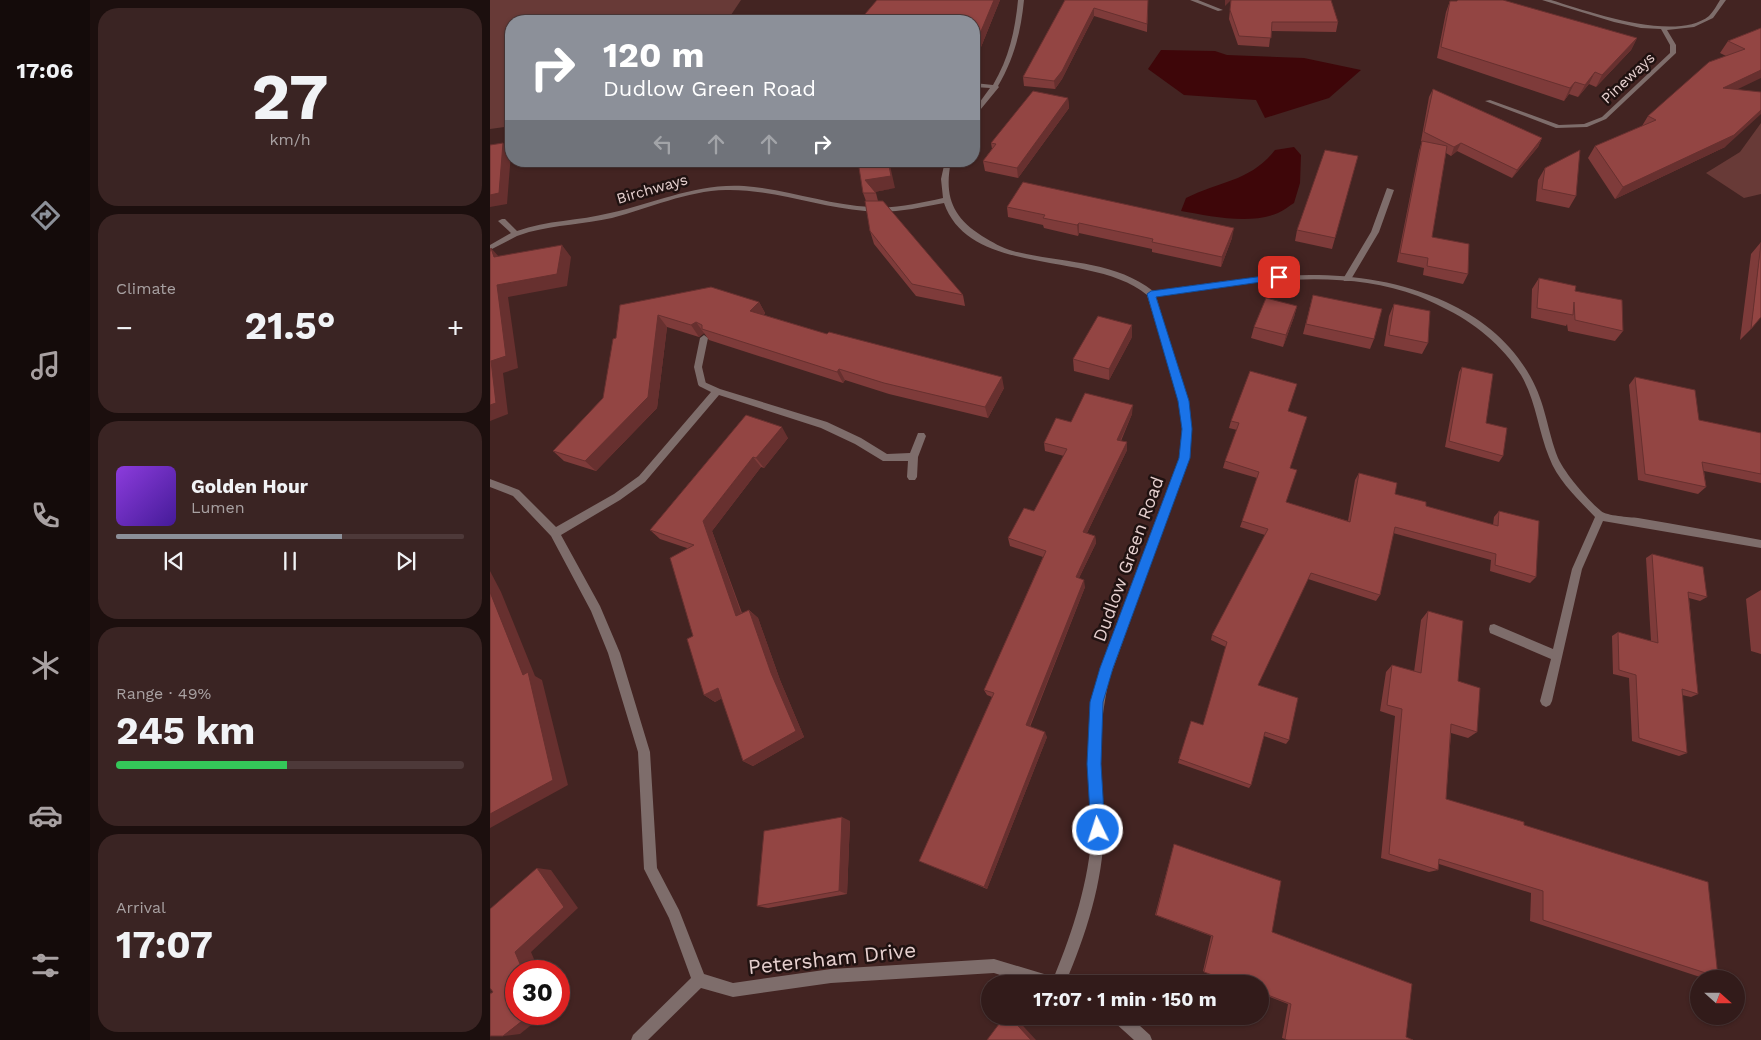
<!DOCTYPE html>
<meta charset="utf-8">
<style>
:root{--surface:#321b1a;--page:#3a2423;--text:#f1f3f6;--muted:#a8a1a2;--line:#4d3939;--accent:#8c9099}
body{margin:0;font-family:"Work Sans",sans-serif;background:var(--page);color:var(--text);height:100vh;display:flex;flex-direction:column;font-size:19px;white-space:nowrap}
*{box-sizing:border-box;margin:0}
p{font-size:16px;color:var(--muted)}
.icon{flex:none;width:28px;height:28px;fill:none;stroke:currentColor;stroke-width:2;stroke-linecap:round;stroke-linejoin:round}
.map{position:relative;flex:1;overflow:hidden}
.side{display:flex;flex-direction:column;gap:8px;padding:8px;background:#1c0f0e;width:400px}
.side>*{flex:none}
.hud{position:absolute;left:15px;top:15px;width:475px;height:152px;border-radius:20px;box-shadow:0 1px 4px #0004,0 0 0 1px var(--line);background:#8c9099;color:#fff;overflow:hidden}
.needle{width:32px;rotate:111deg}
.tools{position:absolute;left:1200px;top:970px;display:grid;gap:10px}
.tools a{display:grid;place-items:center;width:55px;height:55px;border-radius:50%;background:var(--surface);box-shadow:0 1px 4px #0004,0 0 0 1px var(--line);font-size:25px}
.speed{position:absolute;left:15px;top:960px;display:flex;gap:10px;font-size:25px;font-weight:700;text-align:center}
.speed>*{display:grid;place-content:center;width:65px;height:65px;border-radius:50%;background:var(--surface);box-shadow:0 1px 4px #0004,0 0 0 1px var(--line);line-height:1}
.speed .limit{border:8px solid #d22;background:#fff;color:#111}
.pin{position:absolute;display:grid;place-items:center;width:42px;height:42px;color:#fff;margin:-21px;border-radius:10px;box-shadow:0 2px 8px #0006}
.me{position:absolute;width:55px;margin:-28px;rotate:356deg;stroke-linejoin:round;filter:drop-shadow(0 0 4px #0008)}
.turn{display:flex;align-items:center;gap:18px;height:105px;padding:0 15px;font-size:22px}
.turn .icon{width:65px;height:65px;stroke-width:2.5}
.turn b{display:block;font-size:35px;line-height:42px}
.lanes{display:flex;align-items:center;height:48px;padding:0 15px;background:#0003;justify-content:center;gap:25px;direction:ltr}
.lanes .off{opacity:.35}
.big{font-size:38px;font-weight:700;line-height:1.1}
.side .widget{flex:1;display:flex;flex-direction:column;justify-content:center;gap:8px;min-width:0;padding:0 18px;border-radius:20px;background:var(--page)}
.side .dial{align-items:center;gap:0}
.dial b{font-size:65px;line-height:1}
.song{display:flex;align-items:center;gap:15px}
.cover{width:60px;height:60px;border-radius:8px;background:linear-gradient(135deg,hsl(270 70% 55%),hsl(260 70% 35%))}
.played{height:5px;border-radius:2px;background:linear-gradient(90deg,var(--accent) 65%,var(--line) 65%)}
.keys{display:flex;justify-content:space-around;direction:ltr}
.heat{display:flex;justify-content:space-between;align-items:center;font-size:28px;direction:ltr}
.charge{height:8px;border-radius:4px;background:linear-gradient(90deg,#34c759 49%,var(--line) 0)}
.trip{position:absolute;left:491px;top:975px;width:288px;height:50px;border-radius:25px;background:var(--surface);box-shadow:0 1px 4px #0004,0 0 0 1px var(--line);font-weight:700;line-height:50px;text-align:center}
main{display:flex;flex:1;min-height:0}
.dock{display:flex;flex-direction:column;width:90px;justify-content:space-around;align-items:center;background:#140b0a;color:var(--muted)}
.dock .icon{width:35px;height:35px}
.dock .on{color:var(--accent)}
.dock b{font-size:22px;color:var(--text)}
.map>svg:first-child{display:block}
</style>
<main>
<nav class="dock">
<b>17:06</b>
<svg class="icon on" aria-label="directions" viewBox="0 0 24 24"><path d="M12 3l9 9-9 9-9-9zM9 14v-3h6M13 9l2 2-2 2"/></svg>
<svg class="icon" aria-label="music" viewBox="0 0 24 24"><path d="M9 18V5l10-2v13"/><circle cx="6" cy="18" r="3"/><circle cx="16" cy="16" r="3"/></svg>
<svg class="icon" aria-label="phone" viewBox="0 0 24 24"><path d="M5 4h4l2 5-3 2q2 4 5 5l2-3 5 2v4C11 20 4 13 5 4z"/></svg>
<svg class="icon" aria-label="climate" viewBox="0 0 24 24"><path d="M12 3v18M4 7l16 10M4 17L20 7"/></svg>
<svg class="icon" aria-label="car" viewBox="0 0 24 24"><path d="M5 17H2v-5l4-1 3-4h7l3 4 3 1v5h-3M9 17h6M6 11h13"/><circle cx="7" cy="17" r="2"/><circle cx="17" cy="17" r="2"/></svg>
<svg class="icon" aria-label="filters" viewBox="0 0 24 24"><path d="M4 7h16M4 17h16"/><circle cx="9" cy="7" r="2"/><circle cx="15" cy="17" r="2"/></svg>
</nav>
<section class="side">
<div class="widget dial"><b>27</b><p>km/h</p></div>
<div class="widget"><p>Climate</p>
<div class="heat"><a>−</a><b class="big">21.5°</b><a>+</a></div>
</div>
<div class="widget">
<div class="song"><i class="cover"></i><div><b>Golden Hour</b><p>Lumen</p></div></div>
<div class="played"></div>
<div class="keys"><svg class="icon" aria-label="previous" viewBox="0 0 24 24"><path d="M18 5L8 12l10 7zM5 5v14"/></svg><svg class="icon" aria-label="pause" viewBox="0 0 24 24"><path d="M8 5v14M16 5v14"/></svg><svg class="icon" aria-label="next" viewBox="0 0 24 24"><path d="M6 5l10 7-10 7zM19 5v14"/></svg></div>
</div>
<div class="widget"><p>Range · 49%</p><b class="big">245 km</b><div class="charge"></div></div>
<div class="widget"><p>Arrival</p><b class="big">17:07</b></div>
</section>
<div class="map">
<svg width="1271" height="1040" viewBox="0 0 1271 1040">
<rect width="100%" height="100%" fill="#432422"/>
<path fill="#683a37" d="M0 0H251L237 21H21V126L0 129Z
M1271 123V194L1254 198 1216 173 1250 152Z"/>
<path fill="#3e0609" d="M671 50 725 51 737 55 814 58 871 70 839 98 775 118 766 100 694 95 658 69Z
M804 147 811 155 810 183 804 203C799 206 793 211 788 213 759 225 720 216 691 211L696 198C730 181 761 181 785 150Z"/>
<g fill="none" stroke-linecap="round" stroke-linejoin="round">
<path fill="#7e6d6b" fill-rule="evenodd" d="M897 188 904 190 889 232 860 281H854L853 279 881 232Z
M214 335 218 338 212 367 216 384 212 387 208 384 204 367 210 338Z"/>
<path fill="#7e6d6b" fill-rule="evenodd" d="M528 0H534C531 31 524 59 508 86L509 87 486 115 484 116V110L500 88 484 87V83L503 85C519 58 525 31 528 0Z
M700 0H708L733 10 728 11Z
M1052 0H1061C1097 11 1185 43 1219 16 1223 12 1227 5 1230 0H1236L1223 18 1204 27 1177 30 1186 45V53L1116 119 1097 127 1066 128 995 101 1000 100 1069 125 1094 124 1112 117 1180 53V45L1171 29 1151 28 1124 22Z
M455 161H461C454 196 462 217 492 236 502 242 512 248 523 251 569 263 624 260 663 291 762 277 861 259 956 302 991 318 1021 342 1040 376 1056 404 1057 430 1068 458 1076 475 1097 499 1111 511 1117 516 1139 517 1148 518 1189 525 1230 532 1271 540V548L1113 521 1092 569 1062 701 1060 705 1056 707 1052 705 1050 701 1061 659 1000 633 999 629 1000 625 1004 624 1063 649 1082 569 1105 517C1088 499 1068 481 1059 457 1048 430 1046 401 1031 375 1012 345 984 322 952 307 944 303 936 299 928 296 847 265 749 284 666 296L697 401 702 429 699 458 619 680C612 711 609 743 610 775 611 793 615 811 614 829 613 882 596 935 575 984H539L504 973 341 983 243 997 211 988 158 1040H141L143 1035 201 978 179 918 154 869 148 752 118 653 101 611 61 536 23 496 0 487V479L29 490 66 527 124 494 149 476 221 392 209 386 208 384 212 381 230 389 337 422 371 438 397 454 420 453 428 433H434L436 436 428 457 427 477 425 480H419L417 477 418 461H393L365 444 331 428 229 395 155 482 130 500 71 535 110 606 130 653 160 752 167 868 189 910 214 974 243 983 341 969 504 959 564 977C583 931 599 881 602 830 603 811 599 792 598 773 597 738 601 703 610 668L689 458 692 429 689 401 657 295C603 250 480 278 454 203 428 208 402 214 375 211 328 207 283 189 236 190 196 191 160 208 122 218 94 224 66 225 39 232L27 236 0 250V245L21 233 8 221 12 219H15L27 231C57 220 89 221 120 213 166 203 206 183 254 186 297 189 338 205 381 207 406 209 430 203 453 198L451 179Z
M621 1016H639L660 1035 662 1040H644L623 1021Z"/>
</g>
<path fill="#7e3b3a" d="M387 0H510L491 47H489L484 59V21Z
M575 0H658L657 32 604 16 572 79 565 89 534 86 533 77Z
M741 0 848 22 846 32 781 31 779 47 748 45 739 19Z
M960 1 1147 38 1141 50 1106 87 1099 84 1088 97 1079 94 1074 101 947 58 956 12Z
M1271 28 1247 89 1235 147 1125 199 1098 158 1105 146 1152 126 1158 116 1236 56 1230 53 1238 41Z
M943 89 1052 138 1048 147 1022 178 967 151 961 156 956 153 942 237 978 274 973 284 933 275 934 268 907 262 929 151 932 141H931L939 97Z
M578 98 579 108 528 178 495 171 493 161 502 149 501 143Z
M868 156 842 249 805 241 807 230Z
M1055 168 1086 196 1079 208 1046 201 1048 180Z
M405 188 384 192 386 193 388 201 473 295 475 306 426 296 384 244 380 231 376 201 373 193Z
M517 207 742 238 731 267 662 252V249L589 233 588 236 554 228 553 225 518 217Z
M1271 242 1261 329 1250 340 1261 254Z
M1049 278 1085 291 1133 331 1125 341 1078 331 1077 324 1076 326 1041 318 1042 289Z
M823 295 884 339 880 349 813 334Z
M269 302 275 313 274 315 514 388 498 418 399 394 355 380 353 383 219 340 214 333 209 337 177 327 167 408 106 471 74 461 63 451 113 398 126 338 130 305Z
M904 304 938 343 932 354 894 346 899 316Z
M807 306 804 317 793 347 761 338 764 327Z
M642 337 619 380 584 371 583 359Z
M972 367 996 423 1013 456 1009 462 955 447 969 372Z
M1145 377 1209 420 1271 433V483L1214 471 1216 487 1208 494 1148 480 1139 385Z
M798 411 800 468 796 502 858 521 865 480 869 473 905 494 936 506 1003 525 1004 517 1009 511 1046 577 1040 583 1000 571 1001 560 903 533 890 595 886 601 818 579 768 685 799 740 796 744 774 736 761 785 759 788 688 763 701 721 713 725 736 647 721 640 722 635 775 535 750 527 767 478 733 468 735 461 747 430 739 428 741 421Z
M642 414 631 441 637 442V450L597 533 605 536 606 543 589 578 595 587 540 727 557 737 497 889 429 861 502 697 497 695 494 690 553 557 520 546 518 538 544 511 574 456 555 451 554 443 581 422Z
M256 415 298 438 274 468 271 467 222 531 252 613 259 610 268 618 290 680 314 737 263 766 253 761 232 698 225 702 214 695 203 636 197 548 170 539 160 530Z
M1162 554 1217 597 1210 601 1199 598 1208 694 1201 697 1192 695 1197 753 1189 756 1142 741 1139 678 1123 674 1122 636 1128 632 1161 641 1156 558Z
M1271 590V654L1261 651 1256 599Z
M938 611 968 681 987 732 978 738 961 733 956 799 1034 825 1228 977H1210L1040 921 1041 893 949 864 948 870 939 872 891 858 905 716 890 711 896 672 902 665 924 672 931 620Z
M360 821 357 894 278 908 267 906Z
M684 844 782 932 922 984 798 1040 792 1038 798 1004 713 971 721 936 665 915Z"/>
<path fill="#67302f" d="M504 0H510L491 47 489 36Z
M735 0H741L735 6Z
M604 8V16L572 79 565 89 564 81Z
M487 35 489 47 484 59V43Z
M1147 38 1141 50 1106 87 1112 75Z
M1271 70V78L1225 100 1233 88Z
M1105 72 1099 84 1088 97 1095 85Z
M1085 82 1079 94 1074 101 1080 88Z
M578 98 579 108 528 178 527 168Z
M1271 110V114L1235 147 1125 199 1133 187Z
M1052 138 1048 147 1022 178 1027 170Z
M13 143 21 153 17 204 0 207V195Z
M971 143 967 151 961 156 964 147Z
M398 161H399L405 188 379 193 375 180Z
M589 223V233L588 236 587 225Z
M744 228 742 238 731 267 732 257Z
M72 245 81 257 77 286 18 297 28 368 13 373 18 414 0 421 1 361 7 285Z
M1 248 12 260 4 257Z
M269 302 275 313 267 322 260 311Z
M807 306 804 317 793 347 796 335Z
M168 315 177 327 167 408 106 471 95 461Z
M206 322 214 333 209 337 201 325Z
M642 325V337L619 380V369Z
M349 369 355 380 353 383 347 372Z
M512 377 514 388 498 418 495 407Z
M643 405 642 414 627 448V440Z
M292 427 298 438 274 468 266 458Z
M637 442V450L594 539 593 532Z
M263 457 271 467 222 531 255 624 246 616 213 521Z
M605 536 606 543 586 584V577Z
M0 571 11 592 45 676 52 680 78 785 0 828V814L33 675 0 592Z
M594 580 595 587 538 730 536 725Z
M259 610 268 618 290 680 314 737 263 766 253 761 281 673Z
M228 688 238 695 225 702 214 695Z
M555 732 557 737 497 889 494 887Z
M352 817 360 821 357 894 349 891Z
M47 868 61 870 88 908 41 952 49 971H33L25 952Z
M41 1014H55L30 1034 13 1036Z
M519 1016H524L546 1040H541Z"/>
<path fill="#934543" stroke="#67302f" d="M387 0H504L489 36 487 35 484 43V21H369Z
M575 0H658L657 24 604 8 572 71 564 81 533 77Z
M741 0H841L848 22H782L781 38 749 36 740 10Z
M968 0H1013L1147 38 1112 75 1105 72 1095 85 1085 82 1080 88 951 47 960 1H967Z
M260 20 285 21H259Z
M1271 28V70L1233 88 1271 92V110L1244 135 1133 187 1105 146 1166 120 1158 116 1219 62 1255 49 1238 41Z
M943 89 1052 138 1027 170 971 143 964 147 934 132Z
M543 91 578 98 527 168 493 161 506 144 501 143Z
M932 141 957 146 942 237 979 244 978 274 937 266 938 258 910 253Z
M13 143 9 193 0 195V145Z
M835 150 868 156 845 238 807 230Z
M1090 150 1086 196 1052 189 1055 168Z
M368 161H398L401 176 375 180 386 193H373Z
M533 182 744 228 732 257 662 242 663 239 589 223 587 225 553 218 555 215 517 207Z
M375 201H393L473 295 422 284 380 231Z
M1271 243V317L1261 329Z
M72 245 67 274 7 285 16 356 1 361 6 403 0 405V252L1 248 4 257Z
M1049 278 1086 286 1085 291 1132 300 1133 331 1085 320 1084 302 1083 315 1047 308Z
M221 287 269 302 260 311 337 334 339 332 512 377 495 407 394 383 349 369 347 372 212 329V325L206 322 201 325 168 315 158 397 95 461 63 451 113 398 123 339 126 338 130 305Z
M823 295 892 309 884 339 816 324Z
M776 298 807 306 796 335 764 327Z
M904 304 940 311 938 343 899 335Z
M608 316 642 325 619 369 583 359Z
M972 367 1003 374 996 423 1017 428 1013 456 959 441Z
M760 371 807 384 798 411 817 417 800 468 807 470 796 502 860 522 869 473 907 483 905 494 936 502V506L1008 526 1009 511 1049 521 1046 577 1005 565 1006 554 905 527 890 595 821 573 768 685 808 698 799 740 775 732 761 785 689 759 701 721 713 725 737 642 722 635 778 529 752 521 769 472 735 461 749 423 741 421Z
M1145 377 1205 390 1209 420 1271 433V474L1212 462 1216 487 1155 474Z
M595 393 643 405 627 440 637 442 593 532 605 536 586 577 594 580 536 725 555 732 494 887 429 861 504 693 494 690 556 551 518 538 534 508 544 511 577 449 554 443 566 418 581 422Z
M256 415 292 427 266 458 263 457 213 521 246 616 259 610 281 673 306 731 253 761 228 688 214 695 197 639 203 636 180 558 204 545 160 530Z
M1162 554 1213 567 1217 597 1198 592 1208 694 1192 689 1197 753 1149 738 1146 675 1129 670 1128 632 1168 643Z
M0 592 33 675 38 672 63 780 0 814Z
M938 611 973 621 968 681 990 688 987 732 961 724 956 799 1034 822V825L1218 882 1228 977 1053 920V891L949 859 948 870 899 854 912 709 897 705 902 665 931 673Z
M352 817 349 891 267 906 274 831Z
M684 844 791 881 782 932 922 984 916 1037 923 1040H798L795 1039 801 1004 770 992V984H747L714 972 723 936 666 915Z
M47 868 74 907 25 952 33 971H26V1014H41L13 1036H0V994L3 992 0 988V909Z
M515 1016H519L541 1040H497Z"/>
<path fill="#1a73e8" stroke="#114b97" d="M789 274 792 275V279L666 297 699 401 702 429 700 458 623 668 613 702 611 764 615 830 613 835 608 837 603 835 601 830 597 764 600 702 610 668 689 458 692 429 688 401 657 294 661 291Z"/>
<g text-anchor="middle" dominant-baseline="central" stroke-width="5" stroke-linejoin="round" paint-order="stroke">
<g font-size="15" fill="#e6d0cf" stroke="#201211">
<text transform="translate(1138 78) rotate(-43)">Pineways</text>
<text transform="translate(162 189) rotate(-16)">Birchways</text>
</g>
<g font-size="18" fill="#e6d0cf" stroke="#201211">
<text transform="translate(638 559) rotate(-70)">Dudlow Green Road</text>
</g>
<g font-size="21" fill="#e6d0cf" stroke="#201211">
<text transform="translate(342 958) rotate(-6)">Petersham Drive</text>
</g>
</g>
</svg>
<div class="tools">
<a><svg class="needle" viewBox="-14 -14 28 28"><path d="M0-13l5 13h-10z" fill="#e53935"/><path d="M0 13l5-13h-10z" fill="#a8a1a2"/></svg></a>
</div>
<div class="speed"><div class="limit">30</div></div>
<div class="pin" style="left:789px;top:277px;background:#d93025"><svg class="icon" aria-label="arrive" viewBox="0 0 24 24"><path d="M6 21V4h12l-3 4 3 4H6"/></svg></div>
<svg class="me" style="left:608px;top:830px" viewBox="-20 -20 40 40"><circle r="17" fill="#1a73e8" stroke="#fff" stroke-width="3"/><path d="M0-11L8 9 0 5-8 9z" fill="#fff"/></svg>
<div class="trip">17:07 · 1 min · 150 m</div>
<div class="hud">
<div class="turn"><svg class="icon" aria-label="right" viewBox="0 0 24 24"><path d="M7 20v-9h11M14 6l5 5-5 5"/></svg><div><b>120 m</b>Dudlow Green Road</div></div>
<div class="lanes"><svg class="icon off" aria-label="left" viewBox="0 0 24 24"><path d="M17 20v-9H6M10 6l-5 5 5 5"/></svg><svg class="icon off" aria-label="ahead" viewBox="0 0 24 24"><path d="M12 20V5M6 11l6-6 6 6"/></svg><svg class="icon off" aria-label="ahead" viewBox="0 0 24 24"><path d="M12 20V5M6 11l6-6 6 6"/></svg><svg class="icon" aria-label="right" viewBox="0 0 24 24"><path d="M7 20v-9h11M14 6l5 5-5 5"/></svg></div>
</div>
</div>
</main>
